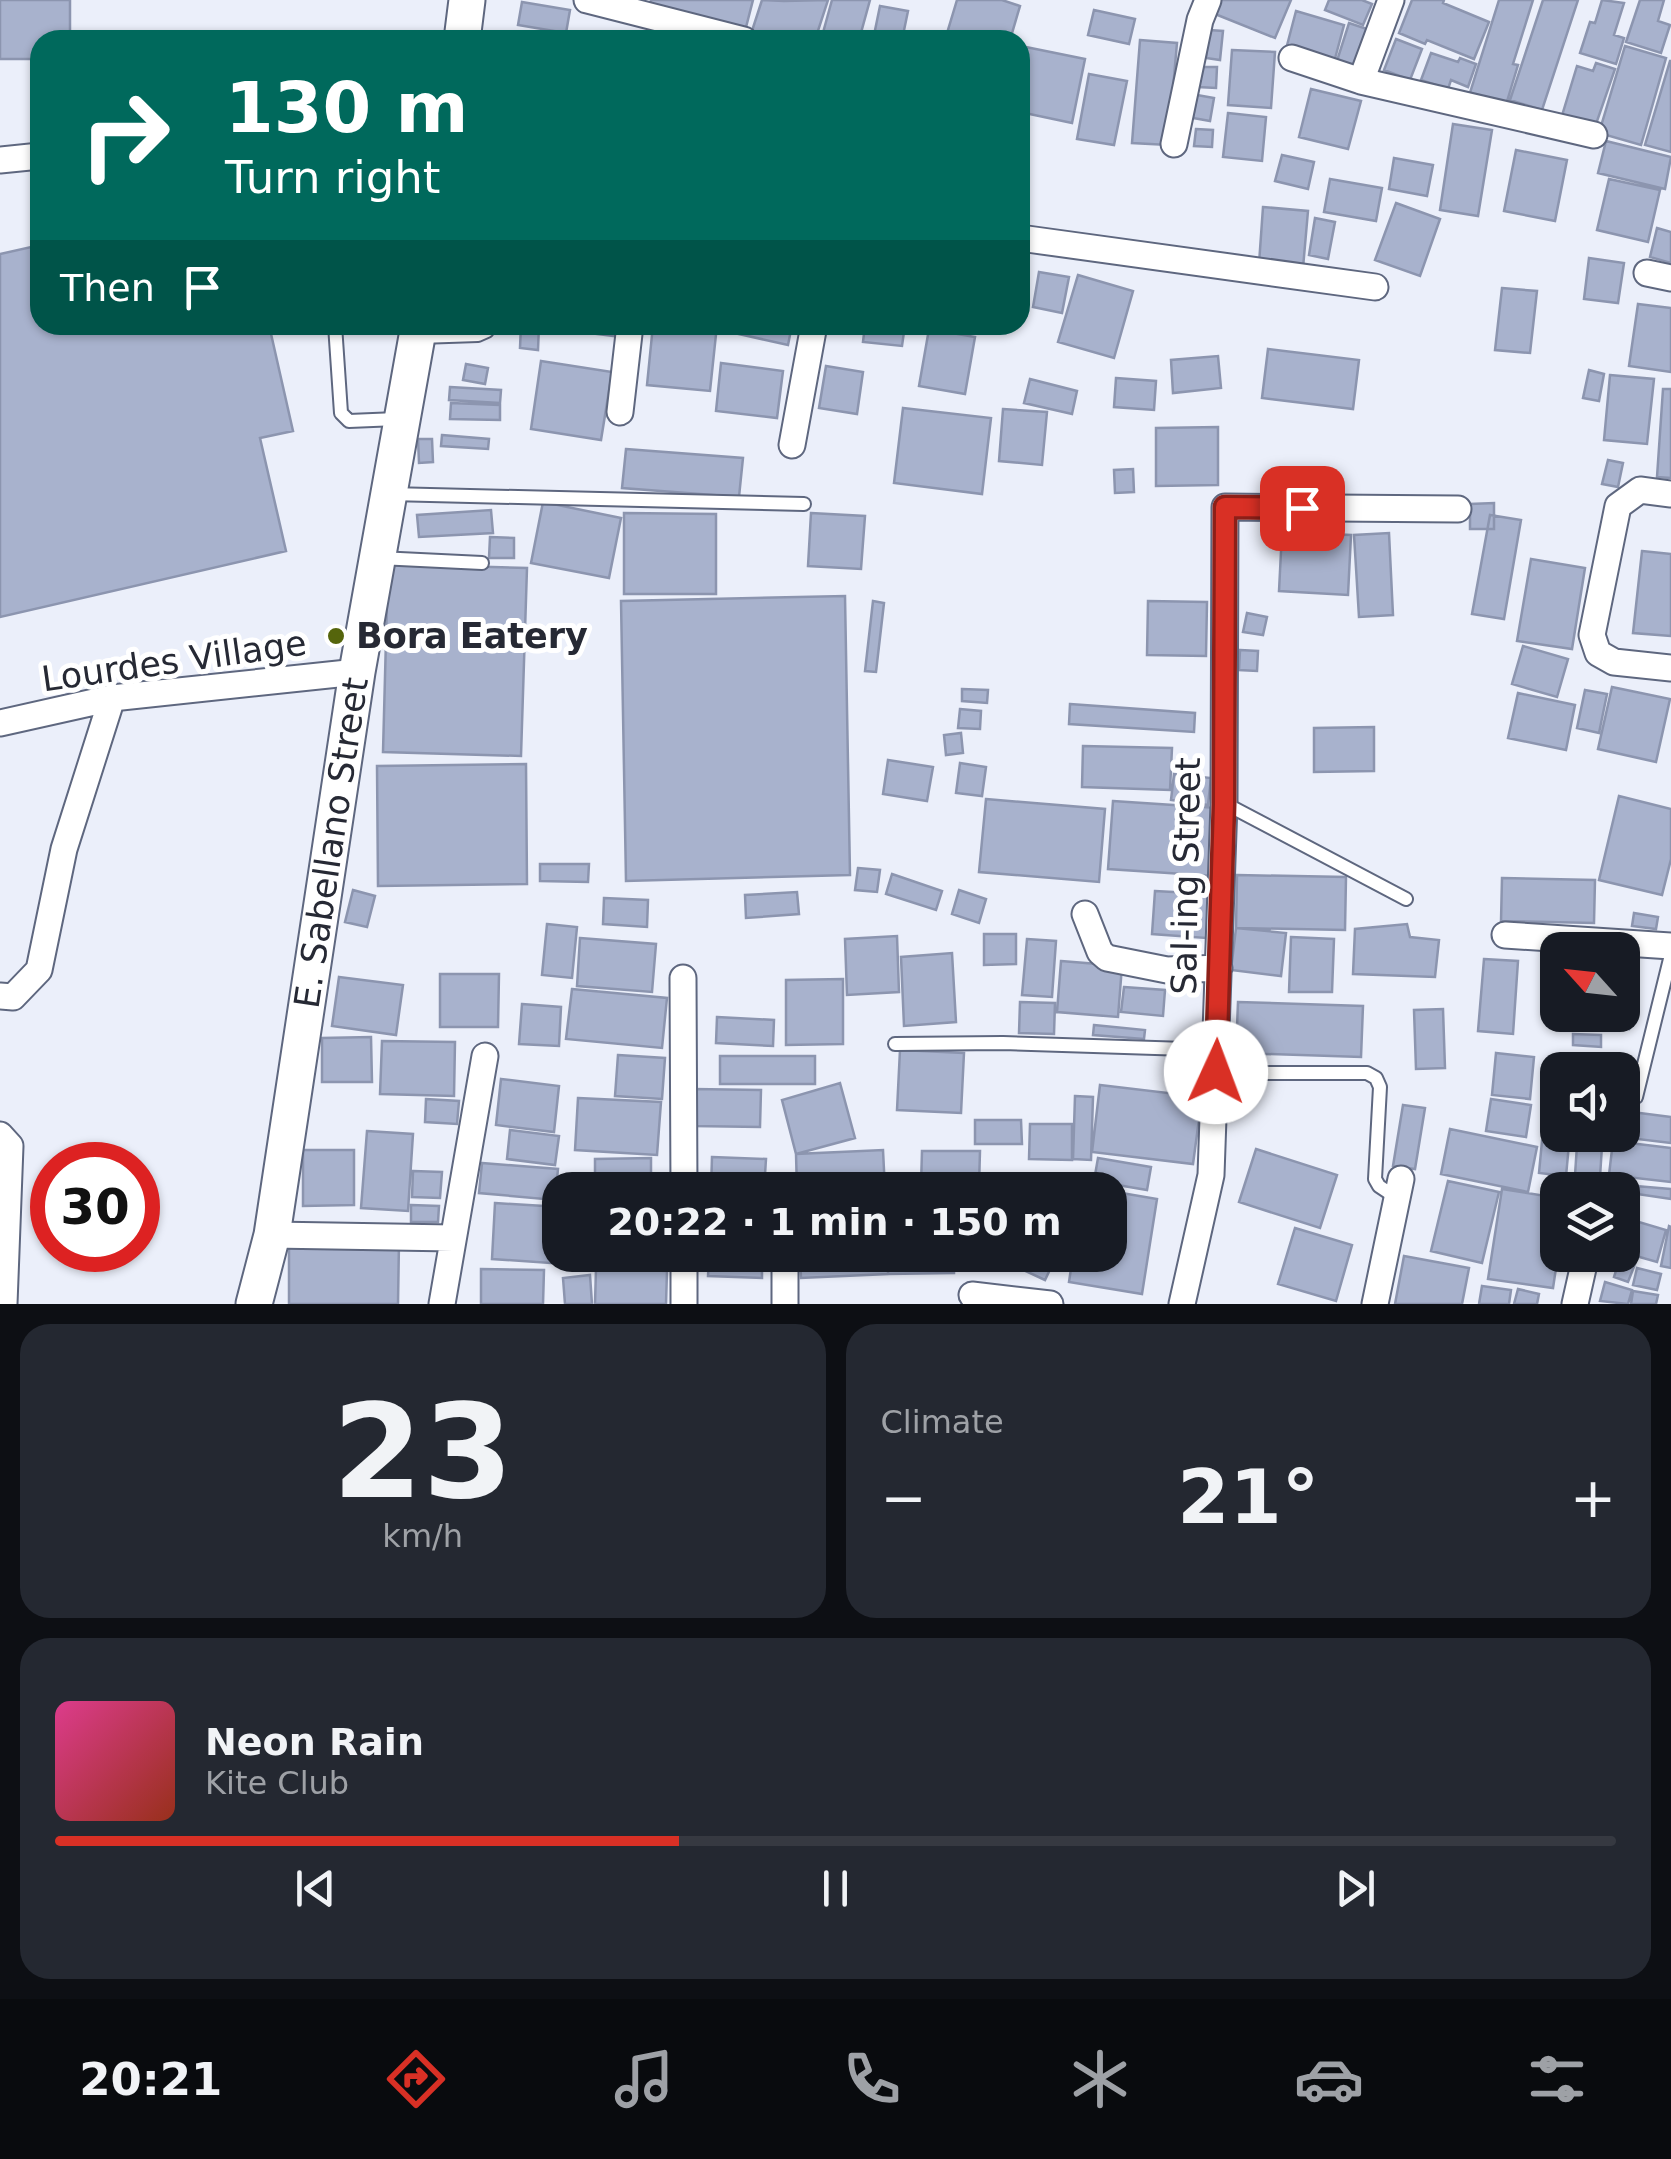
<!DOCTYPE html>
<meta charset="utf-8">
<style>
:root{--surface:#171b24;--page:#242831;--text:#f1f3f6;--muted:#9ea1a6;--line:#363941;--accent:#d93025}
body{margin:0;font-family:"DejaVu Sans",sans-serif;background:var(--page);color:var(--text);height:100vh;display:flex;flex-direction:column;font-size:38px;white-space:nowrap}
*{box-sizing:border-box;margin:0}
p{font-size:32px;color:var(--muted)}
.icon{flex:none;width:55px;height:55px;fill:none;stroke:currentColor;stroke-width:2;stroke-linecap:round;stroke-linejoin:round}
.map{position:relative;height:1304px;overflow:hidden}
.drawer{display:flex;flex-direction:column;gap:20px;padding:20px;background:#0d0f14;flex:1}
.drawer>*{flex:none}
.hud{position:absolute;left:30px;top:30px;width:1000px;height:305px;border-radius:30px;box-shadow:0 2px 8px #0004;background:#00695c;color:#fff;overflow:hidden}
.needle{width:65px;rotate:297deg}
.controls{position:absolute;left:1540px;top:932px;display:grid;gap:20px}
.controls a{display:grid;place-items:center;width:100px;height:100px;border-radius:20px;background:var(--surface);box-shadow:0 2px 8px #0004;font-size:50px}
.speed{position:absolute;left:30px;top:1142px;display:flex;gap:20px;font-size:50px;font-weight:700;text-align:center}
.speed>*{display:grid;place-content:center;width:130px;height:130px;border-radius:50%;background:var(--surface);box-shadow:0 2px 8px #0004;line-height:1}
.speed .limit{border:15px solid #d22;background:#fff;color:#111}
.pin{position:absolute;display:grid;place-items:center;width:85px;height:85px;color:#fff;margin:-42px;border-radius:20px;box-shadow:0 5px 15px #0006}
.me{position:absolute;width:110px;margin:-55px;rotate:2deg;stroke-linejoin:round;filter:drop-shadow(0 0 8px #0008)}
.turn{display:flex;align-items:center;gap:35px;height:210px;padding:0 30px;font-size:45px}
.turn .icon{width:130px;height:130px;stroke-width:2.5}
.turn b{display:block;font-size:70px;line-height:85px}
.then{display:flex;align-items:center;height:95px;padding:0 30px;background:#0003;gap:20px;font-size:38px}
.big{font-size:75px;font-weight:600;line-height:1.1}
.drawer .widget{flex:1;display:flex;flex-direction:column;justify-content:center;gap:15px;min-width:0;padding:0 35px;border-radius:30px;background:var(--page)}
.drawer .dial{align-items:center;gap:0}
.dial b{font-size:130px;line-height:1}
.song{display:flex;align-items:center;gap:30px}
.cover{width:120px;height:120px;border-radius:15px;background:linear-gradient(135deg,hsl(330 70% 55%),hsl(10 70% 35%))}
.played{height:10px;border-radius:5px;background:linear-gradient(90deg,var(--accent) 40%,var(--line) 40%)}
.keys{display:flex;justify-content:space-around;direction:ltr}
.heat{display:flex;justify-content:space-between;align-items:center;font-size:55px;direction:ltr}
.drawer .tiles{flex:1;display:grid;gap:20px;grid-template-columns:1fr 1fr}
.widget:last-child{grid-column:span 2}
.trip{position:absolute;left:542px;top:1172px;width:585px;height:100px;border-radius:30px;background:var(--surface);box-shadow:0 2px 8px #0004;font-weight:600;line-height:100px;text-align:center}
.menu{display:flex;height:160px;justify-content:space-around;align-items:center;background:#090b0e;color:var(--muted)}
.menu .icon{width:70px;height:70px}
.menu .active{color:var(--accent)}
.menu b{font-size:45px;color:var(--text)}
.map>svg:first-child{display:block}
</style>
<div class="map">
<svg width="1671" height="1304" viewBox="0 0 1671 1304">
<rect width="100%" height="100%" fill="#ebeffa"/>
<path fill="#a8b2cd" stroke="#8c95af" stroke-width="2.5" d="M0 0H70V40H40V59H0Z
M651 0H753L744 35 648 12Z
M762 0 784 1 828 0 815 40H770L751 34Z
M832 0H870L859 40H821Z
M957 0H1002L1020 6 1010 40H979L948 30Z
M1221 0H1291L1275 38 1215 14Z
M1329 0H1362L1372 4 1363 25 1325 10Z
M1412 0H1444L1443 3 1489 22 1474 59 1427 40 1425 44 1399 33Z
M1499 0H1533L1513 64 1518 65 1505 108 1469 96Z
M1543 0H1578L1542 110 1510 100Z
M1602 0 1624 3 1614 35 1624 38 1616 64 1580 53 1590 22 1595 23Z
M1640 0H1664L1658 21 1670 25 1661 53 1626 42Z
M522 2 570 10 566 33 518 25Z
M880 6 908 11 902 40H873Z
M1094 10 1135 19 1129 44 1088 35Z
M1296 11 1344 25 1333 66 1285 53Z
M1349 23 1367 29 1352 73 1335 67Z
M1209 30 1223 31 1220 60 1206 58Z
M1396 39 1422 49 1410 80 1384 70Z
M1140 40 1177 43 1168 145 1132 143Z
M1021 46 1085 59 1072 123 1020 112Z
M1625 46 1666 58 1641 145 1599 133Z
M1232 50 1275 52 1271 108 1228 105Z
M1431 53 1458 62 1460 58 1476 64 1468 87 1451 80 1448 89 1421 80Z
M1670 61H1671V152L1645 145Z
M1596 63 1615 69 1594 130 1561 119 1577 66 1593 71Z
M1199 67H1217L1216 88 1198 87Z
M1089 74 1127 81 1114 145 1077 139Z
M1311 89 1361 101 1348 149 1299 137Z
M1197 95 1214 98 1210 121 1193 118Z
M1228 113 1266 117 1262 161 1223 157Z
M1453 124 1492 130 1478 216 1440 210Z
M1196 129 1213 130 1212 147 1194 146Z
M1606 141 1671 157 1665 189 1598 173Z
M1516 150 1567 160 1555 221 1504 211Z
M1282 155 1314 162 1308 189 1275 181Z
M1394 158 1433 165 1427 196 1389 189Z
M1330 179 1382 188 1376 221 1324 212Z
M1609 179 1660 190 1648 242 1597 230Z
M1396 203 1440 219 1420 276 1375 260Z
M1263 207 1308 211 1303 268 1259 264Z
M1315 218 1335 222 1328 259 1309 255Z
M1657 228 1671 232V263L1650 257Z
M40 245V325H269L293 431 260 438 286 551 0 617V254Z
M1589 258 1624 263 1618 303 1584 299Z
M1039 272 1069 277 1062 313 1033 307Z
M1078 275 1133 291 1114 358 1058 342Z
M1502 288 1537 291 1530 353 1495 350Z
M1638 304 1671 308V372L1629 366Z
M521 325H539L538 350 520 348Z
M550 325H615L614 336 549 328Z
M653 325H717L710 391 647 385Z
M732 325H792L788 345 730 332Z
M865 325H905L902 346 863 342Z
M929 329 975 337 965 394 919 386Z
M1268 349 1359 360 1353 409 1262 398Z
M1218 356 1221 388 1173 393 1171 360Z
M541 361 612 372 601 440 531 429Z
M721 363 783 371 777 418 716 411Z
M466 364 488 368 485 384 463 380Z
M826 366 863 372 857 414 819 408Z
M1589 370 1604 374 1599 401 1583 398Z
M1610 375 1654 379 1647 444 1604 440Z
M1116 378 1156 381 1154 410 1114 407Z
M1030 379 1077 391 1072 414 1024 403Z
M450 387 501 390 500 403 449 400Z
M1663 389H1671V478L1657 477Z
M451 403 500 405V420L450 419Z
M903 408 991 418 982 494 894 483Z
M1003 409 1047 412 1042 465 999 461Z
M1218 427V485L1156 486V428Z
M442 435 489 439 488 449 441 446Z
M418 439H432L433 462 419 463Z
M626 449 743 458 739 497 622 488Z
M1608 460 1623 463 1618 487 1602 484Z
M1133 469 1134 492 1115 493 1114 470Z
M543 502 621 518 609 578 531 563Z
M1494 503V529H1470V504Z
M491 510 493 533 419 537 417 515Z
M624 513 716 514V594H624Z
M811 513 865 516 861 569 808 566Z
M1490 515 1521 520 1504 619 1472 614Z
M1282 532 1351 535 1348 595 1279 591Z
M1389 533 1393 615 1359 617 1354 535Z
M490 537 514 538V558H489Z
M1642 551 1671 554V636L1633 633Z
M1531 559 1585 568 1572 649 1517 641Z
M388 564 527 568 521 756 383 752Z
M845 596 850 875 626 881 621 601Z
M873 601 884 603 876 672 865 671Z
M1148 601 1207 602 1206 656 1147 655Z
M1247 613 1267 617 1263 635 1243 632Z
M1523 646 1568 659 1557 697 1512 684Z
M1240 650 1258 651 1257 671 1239 670Z
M1612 687 1670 699 1656 762 1598 749Z
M962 689 988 690 987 703 962 701Z
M1585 690 1607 694 1599 733 1577 728Z
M1518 693 1575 705 1566 750 1508 738Z
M1070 704 1195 713 1194 732 1069 724Z
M960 709 981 711 980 729 958 728Z
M1374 727V771L1314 772V728Z
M961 733 963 753 946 755 944 735Z
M1083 746 1172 748 1170 790 1082 787Z
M888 760 933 767 927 801 883 794Z
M960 763 986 767 982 796 956 793Z
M526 764 527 884 378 886 377 766Z
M1174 774 1211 778 1208 805 1171 800Z
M1619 796 1671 809V859L1662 895 1599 880Z
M986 799 1105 809 1099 882 979 872Z
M1113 801 1218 808 1213 876 1108 869Z
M540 864H589L588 882 540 881Z
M858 868 880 870 877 892 855 890Z
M892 874 942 891 936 910 886 894Z
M1237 875 1346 877 1345 930 1236 928Z
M1502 878 1595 880 1594 923 1501 921Z
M353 890 375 896 367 927 345 922Z
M959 890 986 899 979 923 952 914Z
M1155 891 1210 894 1206 938 1152 934Z
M797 892 799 914 746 918 745 895Z
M604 898 648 900 647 927 603 924Z
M1634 913 1658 917 1656 929 1632 926Z
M547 924 577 927 572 978 542 975Z
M1407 924 1410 937 1439 940 1435 977 1353 974 1355 929Z
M1236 928 1286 933 1281 976 1231 970Z
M984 934H1016V964L984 965Z
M897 936 899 992 847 995 845 939Z
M1291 937 1334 939 1332 992H1289Z
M580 938 656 944 652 992 577 986Z
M1027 939 1056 941 1052 997 1022 995Z
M1555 948 1558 950V1015L1549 1014Z
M952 953 956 1022 904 1026 901 957Z
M1484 959 1518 961 1513 1034 1478 1031Z
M1061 961 1122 966 1118 1017 1057 1012Z
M440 974H499L498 1027H440Z
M339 977 403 985 396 1035 332 1026Z
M843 979V1044L786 1045V980Z
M1124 987 1165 990 1163 1016 1121 1012Z
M1624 987 1638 991 1629 1029 1614 1026 1617 1015H1622Z
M572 989 667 998 662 1048 566 1039Z
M1020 1002 1055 1003 1054 1034 1019 1033Z
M1238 1002 1363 1006 1361 1057 1236 1053Z
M522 1004 561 1007 559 1046 519 1044Z
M1443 1009 1445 1068 1416 1069 1414 1010Z
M717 1017 774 1020 773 1046 716 1043Z
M1094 1025 1145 1030 1144 1039 1093 1035Z
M1573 1034 1601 1035V1047L1573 1045Z
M371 1037 372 1082H322V1038Z
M382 1041 455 1042 454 1096 380 1094Z
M900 1050 964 1053 961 1113 897 1110Z
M1496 1053 1534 1057 1530 1099 1492 1095Z
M618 1055 665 1058 662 1099 615 1096Z
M720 1056H815V1084H720Z
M501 1079 559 1086 554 1132 496 1125Z
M840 1083 855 1138 796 1154 782 1100Z
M1100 1085 1202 1097 1193 1164 1092 1152Z
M693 1089 761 1090 760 1127 693 1126Z
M1075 1096 1093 1097 1091 1160 1073 1159Z
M578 1098 661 1102 657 1155 575 1150Z
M426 1099 459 1101 457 1124 425 1122Z
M1491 1099 1531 1105 1526 1137 1486 1131Z
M1403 1105 1425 1108 1415 1169 1393 1166Z
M1632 1112 1671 1117V1143L1629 1138Z
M975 1120H1021L1022 1144H975Z
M1030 1124H1072V1160L1029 1159Z
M1450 1129 1537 1147 1528 1192 1441 1174Z
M510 1130 559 1136 555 1165 507 1159Z
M367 1131 413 1134 408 1211 361 1208Z
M1542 1141 1569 1144 1566 1176 1539 1173Z
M1613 1141 1671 1148V1182L1609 1175Z
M1577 1145 1602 1146 1600 1177 1575 1175Z
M1256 1149 1337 1175 1320 1228 1239 1202Z
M303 1150H354V1205L303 1206Z
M883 1150 885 1190H797L796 1154Z
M922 1151H980L979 1186 921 1185Z
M712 1157 766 1159 764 1190H711Z
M651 1158V1190H595V1159Z
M1098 1158 1151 1167 1147 1190 1094 1181Z
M482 1163 558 1169 555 1200 479 1193Z
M413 1171 442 1172 440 1198 412 1197Z
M1448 1181 1499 1192 1482 1263 1431 1251Z
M1612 1184 1671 1189V1199L1597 1188Z
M1502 1189 1558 1198V1255L1553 1288 1488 1279Z
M1110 1191 1157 1199 1142 1294 1069 1282 1073 1255H1110Z
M495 1203 560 1207V1255H564V1264L492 1259Z
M411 1205 439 1206 438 1222H411Z
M1622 1217 1666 1230 1657 1262 1622 1252Z
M1669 1226 1671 1227V1268L1661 1266Z
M1295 1228 1352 1245 1336 1301 1278 1284Z
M289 1241H399L398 1304H289Z
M609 1255H656V1266L608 1262Z
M709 1255H762V1278L708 1276Z
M800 1255H888V1274L801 1278Z
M888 1255H954V1273L888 1274Z
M991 1255H1057L1045 1280Z
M1404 1256 1469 1268 1462 1304H1395Z
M1620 1258 1635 1264 1628 1282 1614 1277Z
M596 1268 667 1271 666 1304H595Z
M1637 1268 1661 1274 1657 1290 1633 1285Z
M481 1269 544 1270 543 1304H481Z
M590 1275 592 1304H565L563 1278Z
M1605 1282 1632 1290 1628 1304 1600 1301Z
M1482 1286 1511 1290 1509 1304H1479Z
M1518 1289 1539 1294 1537 1304H1514Z
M1633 1291 1658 1295 1656 1304H1631Z"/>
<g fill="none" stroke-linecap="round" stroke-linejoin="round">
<g stroke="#5e677f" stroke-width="16">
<path id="lane" d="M335 325 341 413 349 421 397 419
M419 337 478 335 487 331 488 325
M390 494 804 504
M379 558 482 563
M1224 803 1406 899
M895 1044 1003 1043 1217 1050
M1216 1073H1367L1376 1078 1380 1087 1375 1179 1379 1186 1397 1198
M1636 1097 1671 955"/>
</g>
<g stroke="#5e677f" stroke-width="29">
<path id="street" d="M587 0 744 40
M1292 58 1361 81 1594 135
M1361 81 1391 0
M1174 144 1200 20 1208 0
M0 160 40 156
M1020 238 1375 287
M1647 273 1671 278
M620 412 630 325
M792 445 814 325
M1671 494 1640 490 1618 506 1592 635 1598 653 1614 662 1671 668
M0 723 112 698 357 672
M1085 914 1100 952 1107 958 1167 970 1219 968
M1505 935 1671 946
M683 978 684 1190
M0 996 13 997 39 970 64 849 112 698
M0 1135 10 1146 4 1304
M272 1235 453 1238
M684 1255V1304
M785 1269V1304
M972 1295 1050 1304
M442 1304 485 1056
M1182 1304 1211 1175 1224 803 1225 507 1458 509
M1375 1304 1401 1179
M1575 1304 1586 1255"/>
</g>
<g stroke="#5e677f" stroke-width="39">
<g id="secondary">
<path d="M462 40 467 0"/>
<path id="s1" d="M254 1304 272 1235 357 672 419 325"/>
</g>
</g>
<use href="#lane" stroke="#fff" stroke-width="12"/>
<use href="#street" stroke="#fff" stroke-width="25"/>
<use href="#secondary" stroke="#fff" stroke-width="35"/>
</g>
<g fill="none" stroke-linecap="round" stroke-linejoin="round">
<g stroke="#8d1f18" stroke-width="25">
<path id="route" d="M1216 1072 1224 804 1225 507 1302 508"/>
</g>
<use href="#route" stroke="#d93025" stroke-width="18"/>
</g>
<circle fill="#55650c" stroke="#fff" stroke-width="4" cx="336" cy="636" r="10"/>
<g text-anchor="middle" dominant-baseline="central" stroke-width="10" stroke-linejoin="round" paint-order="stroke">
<g font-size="35" font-weight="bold" fill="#262934" stroke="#fff" text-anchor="start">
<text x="356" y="636">Bora Eatery</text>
</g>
<g font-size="35" fill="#262934" stroke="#fff">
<text transform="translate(174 661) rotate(-8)">Lourdes Village</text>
<text stroke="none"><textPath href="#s1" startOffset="468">E. Sabellano Street</textPath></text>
<text transform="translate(1186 876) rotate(-89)">Sal-ing Street</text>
</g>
</g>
</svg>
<div class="controls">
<a><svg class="needle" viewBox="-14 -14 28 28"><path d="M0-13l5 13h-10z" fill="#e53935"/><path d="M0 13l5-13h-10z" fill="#9ea1a6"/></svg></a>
<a><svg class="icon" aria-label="sound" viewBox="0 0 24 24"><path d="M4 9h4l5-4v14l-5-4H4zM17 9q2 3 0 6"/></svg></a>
<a><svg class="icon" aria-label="layers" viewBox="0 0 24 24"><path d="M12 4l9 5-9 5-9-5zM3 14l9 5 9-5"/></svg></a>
</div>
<div class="speed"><div class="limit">30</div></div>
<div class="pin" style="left:1302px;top:508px;background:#d93025"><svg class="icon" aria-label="arrive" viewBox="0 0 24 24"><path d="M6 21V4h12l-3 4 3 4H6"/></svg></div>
<svg class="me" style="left:1216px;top:1072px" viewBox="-20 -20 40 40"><circle r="19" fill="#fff"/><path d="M0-13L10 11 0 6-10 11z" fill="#d93025"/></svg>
<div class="trip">20:22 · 1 min · 150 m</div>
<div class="hud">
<div class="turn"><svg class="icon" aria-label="right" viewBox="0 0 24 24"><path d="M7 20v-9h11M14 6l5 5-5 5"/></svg><div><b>130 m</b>Turn right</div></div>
<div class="then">Then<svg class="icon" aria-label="arrive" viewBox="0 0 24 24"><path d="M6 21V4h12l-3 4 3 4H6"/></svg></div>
</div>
</div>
<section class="drawer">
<div class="tiles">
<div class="widget dial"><b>23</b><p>km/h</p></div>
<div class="widget"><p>Climate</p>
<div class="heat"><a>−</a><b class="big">21°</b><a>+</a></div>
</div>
<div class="widget">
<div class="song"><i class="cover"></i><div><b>Neon Rain</b><p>Kite Club</p></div></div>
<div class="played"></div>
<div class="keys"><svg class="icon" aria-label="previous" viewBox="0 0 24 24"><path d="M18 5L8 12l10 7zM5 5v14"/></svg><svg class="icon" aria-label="pause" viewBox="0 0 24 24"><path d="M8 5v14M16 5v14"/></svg><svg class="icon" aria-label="next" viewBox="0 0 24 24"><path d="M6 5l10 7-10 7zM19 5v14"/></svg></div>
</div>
</div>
</section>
<nav class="menu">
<b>20:21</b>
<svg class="icon active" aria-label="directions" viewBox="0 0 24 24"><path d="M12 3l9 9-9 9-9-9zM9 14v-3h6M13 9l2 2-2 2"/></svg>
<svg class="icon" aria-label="music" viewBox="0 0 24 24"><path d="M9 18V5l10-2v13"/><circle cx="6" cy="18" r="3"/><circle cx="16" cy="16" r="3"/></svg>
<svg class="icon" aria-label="phone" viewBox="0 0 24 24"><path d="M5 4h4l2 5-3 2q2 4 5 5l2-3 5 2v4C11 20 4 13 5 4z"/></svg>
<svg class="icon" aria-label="climate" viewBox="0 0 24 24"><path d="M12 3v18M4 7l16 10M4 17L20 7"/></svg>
<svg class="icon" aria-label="car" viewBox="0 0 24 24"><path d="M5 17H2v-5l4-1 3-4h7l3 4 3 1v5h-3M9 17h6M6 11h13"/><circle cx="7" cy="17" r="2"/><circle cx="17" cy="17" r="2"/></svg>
<svg class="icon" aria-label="filters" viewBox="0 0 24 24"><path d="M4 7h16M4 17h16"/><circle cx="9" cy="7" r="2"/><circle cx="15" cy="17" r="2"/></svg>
</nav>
